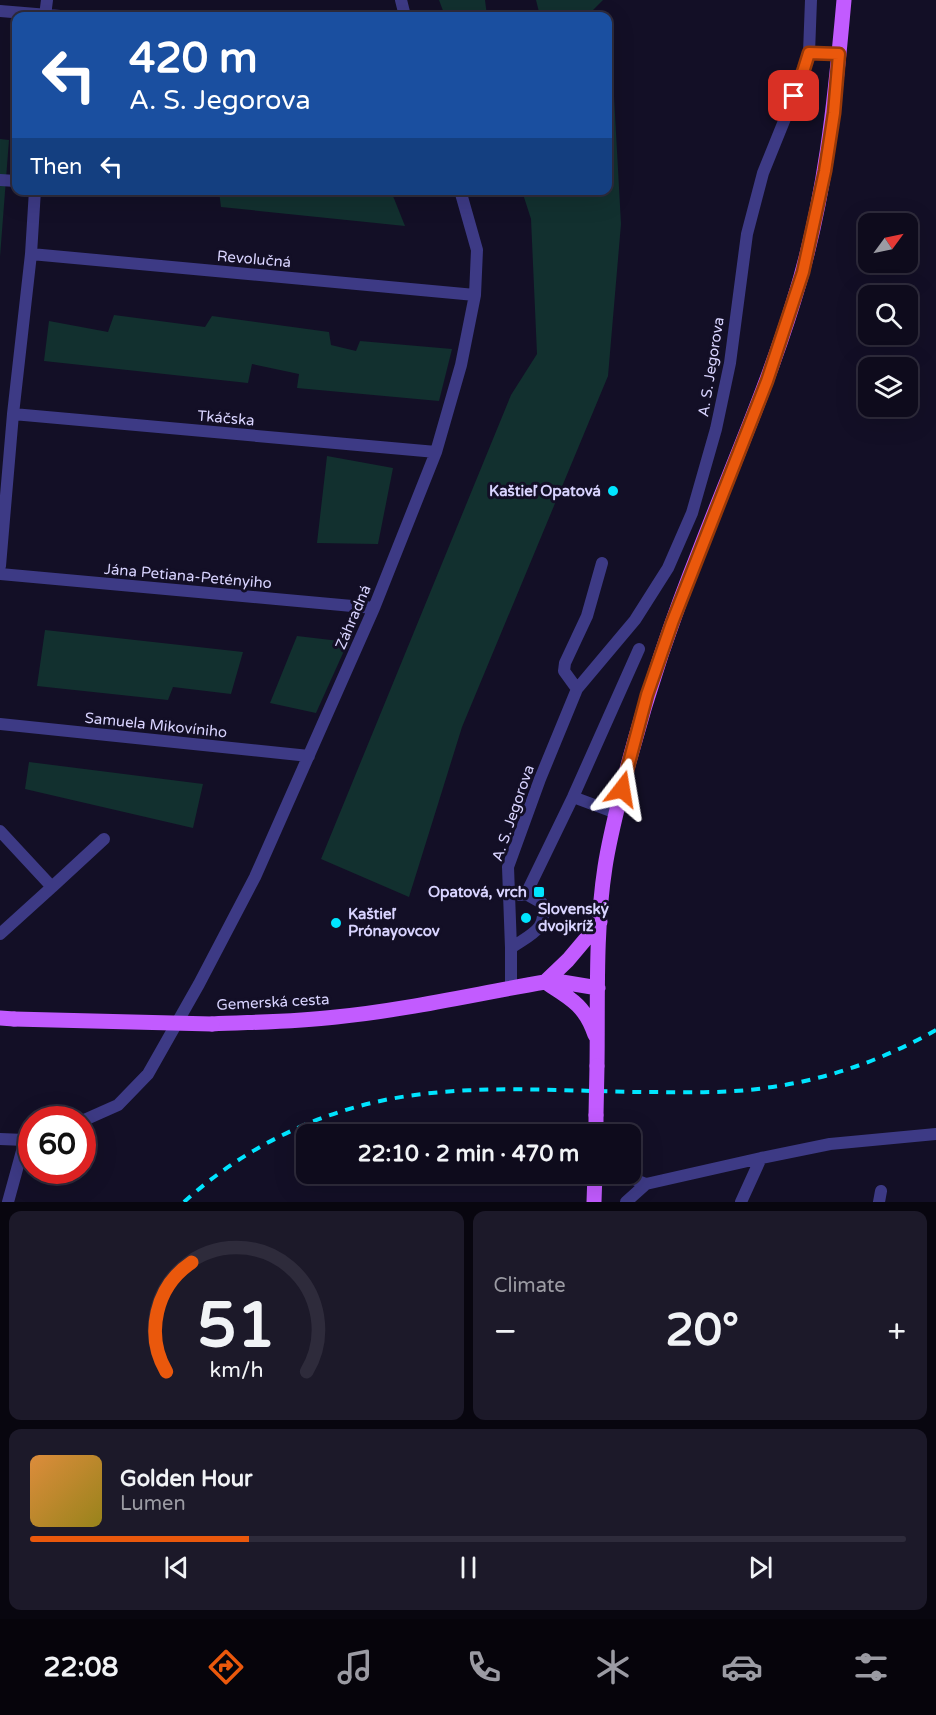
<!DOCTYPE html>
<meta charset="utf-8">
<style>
:root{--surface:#0e0b1c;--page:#1c1929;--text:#f1f3f6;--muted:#9b9ba3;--line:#2e2b3b;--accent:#ea580c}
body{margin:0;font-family:"Varela Round",sans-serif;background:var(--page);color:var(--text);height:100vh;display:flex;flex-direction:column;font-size:22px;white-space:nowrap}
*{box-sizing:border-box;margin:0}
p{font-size:20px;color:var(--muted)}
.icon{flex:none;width:33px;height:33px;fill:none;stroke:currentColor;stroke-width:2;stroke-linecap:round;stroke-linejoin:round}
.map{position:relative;height:1202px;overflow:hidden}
.panel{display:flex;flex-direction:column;gap:9px;padding:9px;background:#08060f;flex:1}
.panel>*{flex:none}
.guide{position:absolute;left:12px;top:12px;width:600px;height:183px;border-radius:12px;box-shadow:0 6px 24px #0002,0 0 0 2px var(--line);background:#1a4fa0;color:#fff;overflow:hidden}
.needle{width:39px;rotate:57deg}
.buttons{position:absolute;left:858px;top:213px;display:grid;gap:12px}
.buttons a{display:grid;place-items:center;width:60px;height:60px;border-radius:12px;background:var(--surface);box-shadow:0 6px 24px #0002,0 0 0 2px var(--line);font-size:30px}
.speed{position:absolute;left:18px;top:1106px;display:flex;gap:12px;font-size:30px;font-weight:700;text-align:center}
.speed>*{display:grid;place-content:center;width:78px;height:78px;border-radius:50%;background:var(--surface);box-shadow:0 6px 24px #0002,0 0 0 2px var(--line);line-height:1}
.speed .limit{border:9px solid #d22;background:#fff;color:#111}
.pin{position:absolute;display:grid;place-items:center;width:51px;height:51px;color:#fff;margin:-26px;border-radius:12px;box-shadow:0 3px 9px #0006}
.me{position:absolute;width:66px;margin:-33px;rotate:14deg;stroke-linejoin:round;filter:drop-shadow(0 0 4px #0008)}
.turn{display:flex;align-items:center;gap:21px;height:126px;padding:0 18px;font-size:27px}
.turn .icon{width:78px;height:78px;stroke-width:2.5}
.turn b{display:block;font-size:42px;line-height:51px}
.then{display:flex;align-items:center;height:57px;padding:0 18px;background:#0003;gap:12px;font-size:22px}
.big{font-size:45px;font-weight:800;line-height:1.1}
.panel .widget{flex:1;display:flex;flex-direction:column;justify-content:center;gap:9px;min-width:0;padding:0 21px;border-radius:12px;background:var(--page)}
.panel .dial{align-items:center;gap:0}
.dial svg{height:156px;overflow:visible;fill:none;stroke:var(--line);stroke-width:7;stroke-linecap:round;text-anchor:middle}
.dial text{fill:var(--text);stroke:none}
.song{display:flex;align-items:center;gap:18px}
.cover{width:72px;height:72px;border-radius:9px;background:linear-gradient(135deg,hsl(30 70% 55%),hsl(50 70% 35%))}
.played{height:6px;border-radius:3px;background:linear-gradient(90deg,var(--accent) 25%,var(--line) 25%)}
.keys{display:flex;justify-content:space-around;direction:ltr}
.heat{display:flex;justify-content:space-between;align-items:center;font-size:33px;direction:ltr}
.panel .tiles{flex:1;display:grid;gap:9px;grid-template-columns:1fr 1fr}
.widget:last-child{grid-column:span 2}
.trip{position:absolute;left:296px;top:1124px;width:345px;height:60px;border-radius:12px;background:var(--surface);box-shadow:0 6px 24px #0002,0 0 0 2px var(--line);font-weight:800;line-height:60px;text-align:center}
.menu{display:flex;height:96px;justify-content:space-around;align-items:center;background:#06040b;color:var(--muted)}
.menu .icon{width:42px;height:42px}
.menu .current{color:var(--accent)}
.menu b{font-size:27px;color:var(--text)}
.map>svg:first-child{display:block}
</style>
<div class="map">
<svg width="936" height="1202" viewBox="0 0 936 1202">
<rect width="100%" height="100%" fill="#130f26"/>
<path fill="#12302f" d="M439 0H485L487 16H445Z
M536 0H603L587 16H540Z
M608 77 613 78 621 224 608 376 462 727 409 897 321 859 511 395 537 354 531 219 522 191 608 190Z
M0 139 9 140 0 257Z
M219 191H391L405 226 221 207Z
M114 315 205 327 212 316 329 332 331 345 356 351 360 341 452 349 439 401 297 388 299 374 252 364 248 383 44 361 49 321 108 332Z
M327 456 393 468 378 544 317 543Z
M45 630 243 652 231 694 173 687 168 700 37 686Z
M297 636 348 642 316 713 270 703Z
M29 762 203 784 193 828 25 789Z"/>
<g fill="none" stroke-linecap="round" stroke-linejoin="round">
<path stroke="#3d3a85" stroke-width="12" d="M401 0 405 16
M0 11 60 16
M45 16 47 0
M809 53 839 54
M0 180 16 181
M31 254 475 295
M13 414 436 452
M0 566 13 414 31 254 35 190
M0 574 374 608
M577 689 564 671 565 663 587 616 602 563
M0 724 309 756
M573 797 616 813
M0 831 52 887 0 934
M52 887 104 839
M526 894 573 797 639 649
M511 948C531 934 548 930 542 903L526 894 520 895
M511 989V948L508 867 540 779 577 689 635 620 668 568 692 513 716 429 730 363 747 234 763 173 805 69 809 53 811 0
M82 1121 118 1105 148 1074 199 984 255 877 374 608 436 452 461 365 475 295 477 250 460 190
M0 1139 25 1140 32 1138
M618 1173 646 1184 761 1158 830 1144 936 1134
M8 1202 25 1140
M626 1202 646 1184
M741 1202 761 1158
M879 1202 881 1191"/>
<path stroke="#c25bff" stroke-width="15" d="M545 982C570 998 585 1005 595 1035
M545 982 568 960 600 922
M0 1018 14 1019
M212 1024C253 1022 295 1022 336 1017 406 1010 475 994 545 982H562L598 988
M597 1066C598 1000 595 932 605 867 610 834 619 802 627 769 647 694 671 621 700 549 732 466 768 385 794 300 825 202 835 101 844 0
M596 1134V1115
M594 1202 595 1173"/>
<path stroke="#00e5ff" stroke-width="4" stroke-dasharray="9 8" stroke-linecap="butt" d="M184 1202C248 1144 329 1106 415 1095 489 1085 564 1091 638 1092 680 1092 723 1094 765 1088 826 1080 883 1060 936 1030"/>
<path stroke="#c25bff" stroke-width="15" d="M14 1019 212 1024
M596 1115 597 1066"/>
</g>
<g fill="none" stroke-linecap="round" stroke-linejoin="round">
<g stroke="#983908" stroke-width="15">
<path id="route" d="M622 789 647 695 672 623 767 381 803 272 825 171 834 113 839 54 809 53 804 69 794 96"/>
</g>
<use href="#route" stroke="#ea580c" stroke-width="10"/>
</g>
<g fill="#00e5ff" stroke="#130f26" stroke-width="2">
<circle cx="613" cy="491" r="6"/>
<rect x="533" y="886" width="12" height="12" rx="3"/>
<circle cx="526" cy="918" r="6"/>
<circle cx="336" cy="923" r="6"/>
</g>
<g text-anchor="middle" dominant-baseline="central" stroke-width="6" stroke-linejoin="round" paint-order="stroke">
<g font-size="15" fill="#d9d4ff" stroke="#130f26">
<text transform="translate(254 259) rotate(5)">Revolučná</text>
<text transform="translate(711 367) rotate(-81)">A. S. Jegorova</text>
<text transform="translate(226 418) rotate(5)">Tkáčska</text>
<text transform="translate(188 576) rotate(5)">Jána Petiana-Petényiho</text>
<text transform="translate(353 617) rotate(-67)">Záhradná</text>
<text transform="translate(156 725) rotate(6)">Samuela Mikovíniho</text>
<text transform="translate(513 813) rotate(-71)">A. S. Jegorova</text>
<text transform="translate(273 1002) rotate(-3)">Gemerská cesta</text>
</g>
<g font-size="15" font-weight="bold" fill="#d9d4ff" stroke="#130f26" text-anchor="end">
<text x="601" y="491">Kaštieľ Opatová</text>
<text x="527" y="892">Opatová, vrch</text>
<text x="538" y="909" text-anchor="start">Slovenský<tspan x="538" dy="17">dvojkríž</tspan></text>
<text x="348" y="914" text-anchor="start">Kaštieľ<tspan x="348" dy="17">Prónayovcov</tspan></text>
</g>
</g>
</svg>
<div class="buttons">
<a><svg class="needle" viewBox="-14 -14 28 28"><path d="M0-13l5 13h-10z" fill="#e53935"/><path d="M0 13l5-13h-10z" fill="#9b9ba3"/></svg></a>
<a><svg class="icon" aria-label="search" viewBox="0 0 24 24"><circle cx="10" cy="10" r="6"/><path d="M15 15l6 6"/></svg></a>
<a><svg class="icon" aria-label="layers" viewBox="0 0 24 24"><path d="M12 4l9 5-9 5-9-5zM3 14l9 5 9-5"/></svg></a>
</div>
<div class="speed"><div class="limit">60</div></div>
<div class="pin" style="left:794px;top:96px;background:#d93025"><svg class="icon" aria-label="arrive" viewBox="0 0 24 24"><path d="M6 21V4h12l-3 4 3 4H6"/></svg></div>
<svg class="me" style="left:622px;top:789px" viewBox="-20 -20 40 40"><path d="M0-17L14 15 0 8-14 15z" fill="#ea580c" stroke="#fff" stroke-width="4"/></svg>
<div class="trip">22:10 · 2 min · 470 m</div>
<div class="guide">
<div class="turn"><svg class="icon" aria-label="left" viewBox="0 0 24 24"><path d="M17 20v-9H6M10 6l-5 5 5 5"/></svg><div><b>420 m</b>A. S. Jegorova</div></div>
<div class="then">Then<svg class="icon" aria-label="left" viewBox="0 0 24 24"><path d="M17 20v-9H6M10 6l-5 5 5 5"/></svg></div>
</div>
</div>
<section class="panel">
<div class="tiles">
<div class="widget dial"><svg viewBox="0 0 100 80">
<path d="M14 69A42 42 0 1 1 86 69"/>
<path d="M14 69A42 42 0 0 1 27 13" stroke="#ea580c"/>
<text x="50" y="56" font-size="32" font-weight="700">51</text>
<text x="50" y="72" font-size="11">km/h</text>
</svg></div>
<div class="widget"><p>Climate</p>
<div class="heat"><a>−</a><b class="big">20°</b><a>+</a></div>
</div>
<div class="widget">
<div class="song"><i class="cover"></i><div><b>Golden Hour</b><p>Lumen</p></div></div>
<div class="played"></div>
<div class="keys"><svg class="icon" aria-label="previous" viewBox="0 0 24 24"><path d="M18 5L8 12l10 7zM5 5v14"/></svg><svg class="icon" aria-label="pause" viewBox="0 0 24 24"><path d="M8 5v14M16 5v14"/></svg><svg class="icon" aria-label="next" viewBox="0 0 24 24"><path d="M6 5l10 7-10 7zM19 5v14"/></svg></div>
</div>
</div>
</section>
<nav class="menu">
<b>22:08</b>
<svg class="icon current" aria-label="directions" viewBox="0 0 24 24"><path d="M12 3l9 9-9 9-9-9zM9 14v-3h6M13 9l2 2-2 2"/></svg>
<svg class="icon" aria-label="music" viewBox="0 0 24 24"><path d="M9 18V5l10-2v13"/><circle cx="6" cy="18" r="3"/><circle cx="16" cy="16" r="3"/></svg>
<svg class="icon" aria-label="phone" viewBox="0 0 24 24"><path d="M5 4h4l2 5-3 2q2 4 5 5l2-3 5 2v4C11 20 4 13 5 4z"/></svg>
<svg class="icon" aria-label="climate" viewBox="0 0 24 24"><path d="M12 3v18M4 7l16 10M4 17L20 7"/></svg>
<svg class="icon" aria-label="car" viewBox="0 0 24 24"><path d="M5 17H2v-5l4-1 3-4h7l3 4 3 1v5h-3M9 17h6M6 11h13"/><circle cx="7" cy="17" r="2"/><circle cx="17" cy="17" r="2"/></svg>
<svg class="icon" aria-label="filters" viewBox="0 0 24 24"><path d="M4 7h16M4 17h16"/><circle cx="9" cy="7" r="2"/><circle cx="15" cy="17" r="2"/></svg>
</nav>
